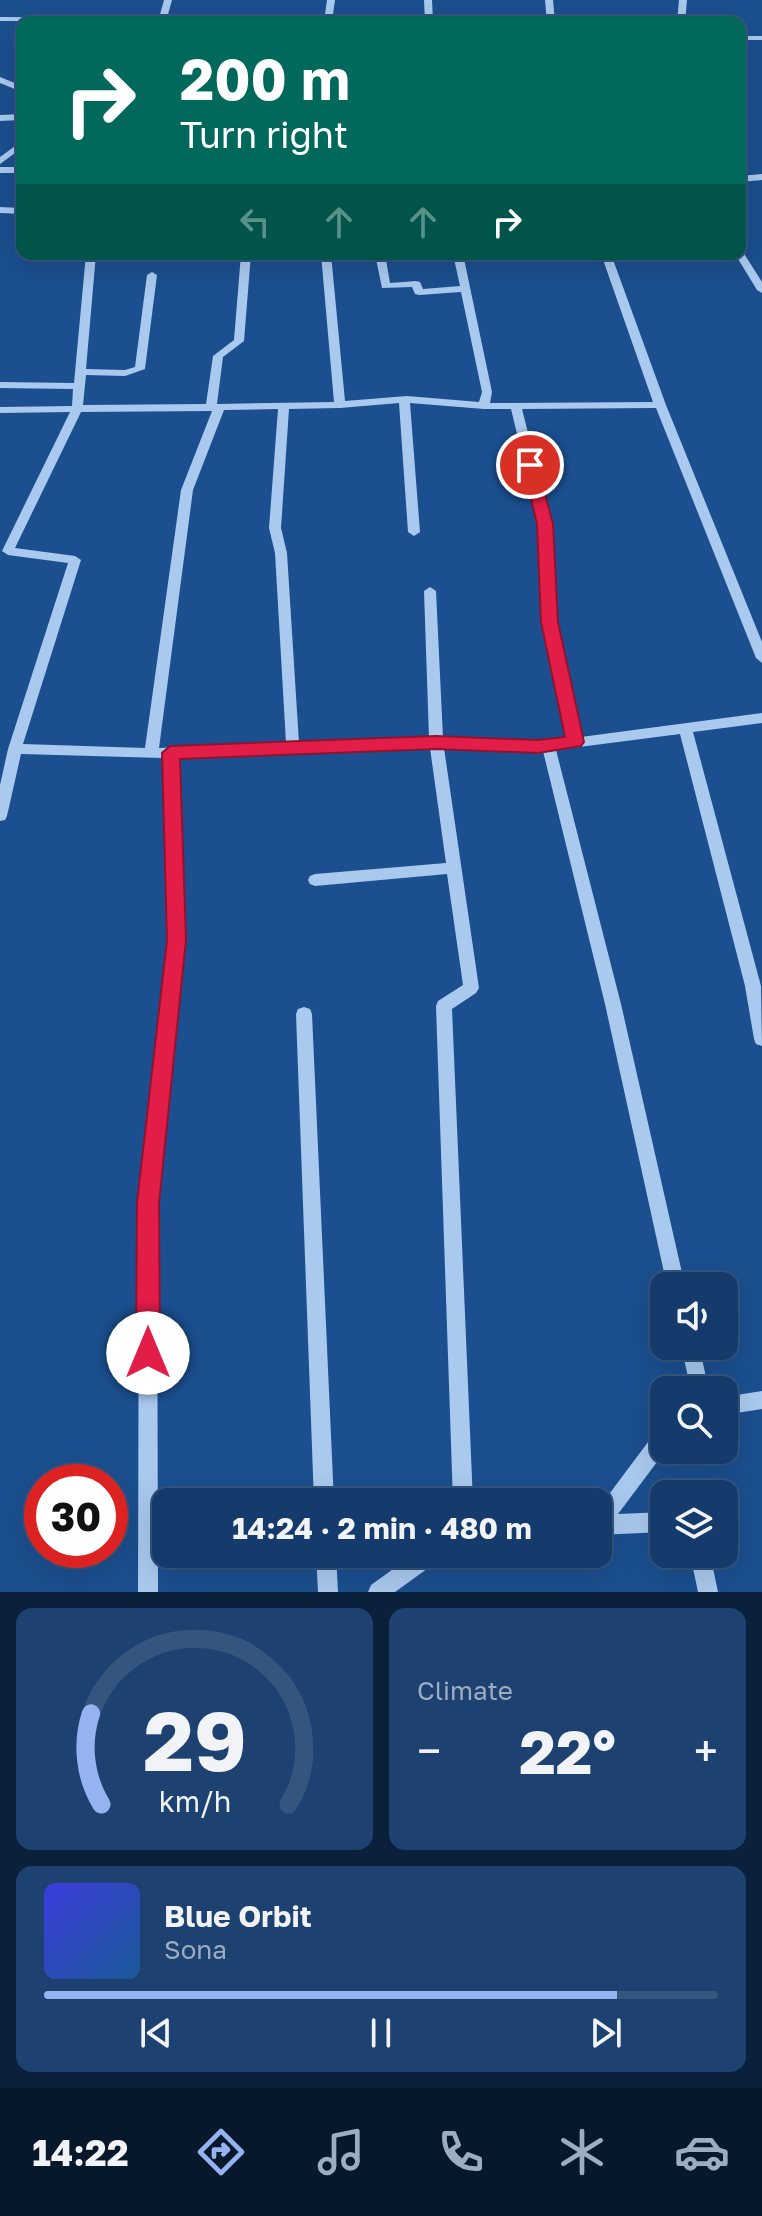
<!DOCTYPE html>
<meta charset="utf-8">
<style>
:root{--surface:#143b6b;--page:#1d4271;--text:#f1f3f6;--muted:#9dadc1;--line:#33557e;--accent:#95b2f1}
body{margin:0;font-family:"Golos Text",sans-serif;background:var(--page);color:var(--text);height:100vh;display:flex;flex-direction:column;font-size:30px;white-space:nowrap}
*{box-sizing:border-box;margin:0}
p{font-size:26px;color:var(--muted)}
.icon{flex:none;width:44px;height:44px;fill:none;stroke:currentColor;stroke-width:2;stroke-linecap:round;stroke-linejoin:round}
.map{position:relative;height:1592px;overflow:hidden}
.sheet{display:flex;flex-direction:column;gap:16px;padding:16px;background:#0b203b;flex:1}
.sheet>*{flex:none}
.guide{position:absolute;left:16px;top:16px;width:730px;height:244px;border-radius:16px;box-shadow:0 8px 32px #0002,0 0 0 2px var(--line);background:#00695c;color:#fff;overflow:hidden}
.tools{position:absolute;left:650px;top:1272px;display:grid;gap:16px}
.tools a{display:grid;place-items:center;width:88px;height:88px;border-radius:16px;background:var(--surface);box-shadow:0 8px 32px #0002,0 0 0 2px var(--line);font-size:40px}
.speed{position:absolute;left:24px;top:1464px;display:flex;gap:16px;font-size:40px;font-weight:700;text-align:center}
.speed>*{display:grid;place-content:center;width:104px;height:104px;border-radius:50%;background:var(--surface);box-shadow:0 8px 32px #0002,0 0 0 2px var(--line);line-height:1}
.speed .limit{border:12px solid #d22;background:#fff;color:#111}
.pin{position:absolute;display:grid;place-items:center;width:68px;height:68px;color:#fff;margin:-34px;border:4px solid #fff;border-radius:50%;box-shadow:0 2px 8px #0007}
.me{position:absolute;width:88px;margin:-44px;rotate:0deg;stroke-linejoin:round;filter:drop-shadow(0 0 6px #0008)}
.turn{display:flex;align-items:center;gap:28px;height:168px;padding:0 32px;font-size:36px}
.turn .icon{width:104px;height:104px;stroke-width:2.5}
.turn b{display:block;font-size:56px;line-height:68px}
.lanes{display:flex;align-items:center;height:76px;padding:0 32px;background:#0003;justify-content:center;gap:40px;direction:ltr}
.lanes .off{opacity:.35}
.big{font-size:60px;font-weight:700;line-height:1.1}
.sheet .widget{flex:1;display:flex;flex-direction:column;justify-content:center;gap:12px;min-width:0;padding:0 28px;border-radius:16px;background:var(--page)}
.sheet .dial{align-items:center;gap:0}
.dial svg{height:208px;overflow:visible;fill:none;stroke:var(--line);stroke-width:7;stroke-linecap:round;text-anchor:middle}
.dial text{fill:var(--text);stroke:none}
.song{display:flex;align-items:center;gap:24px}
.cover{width:96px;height:96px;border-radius:12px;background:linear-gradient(135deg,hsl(240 70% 55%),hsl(210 70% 35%))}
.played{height:8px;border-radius:4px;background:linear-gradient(90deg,var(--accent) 85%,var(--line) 85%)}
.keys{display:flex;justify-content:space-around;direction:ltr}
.heat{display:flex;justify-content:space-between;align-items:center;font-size:44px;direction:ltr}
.sheet .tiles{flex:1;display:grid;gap:16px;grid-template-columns:1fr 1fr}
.widget:last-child{grid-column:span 2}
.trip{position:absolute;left:152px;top:1488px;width:460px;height:80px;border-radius:16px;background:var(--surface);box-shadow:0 8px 32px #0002,0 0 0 2px var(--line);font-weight:700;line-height:80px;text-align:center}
.dock{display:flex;height:128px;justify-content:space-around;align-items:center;background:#08182b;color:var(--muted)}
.dock .icon{width:56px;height:56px}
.dock .on{color:var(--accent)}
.dock b{font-size:36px;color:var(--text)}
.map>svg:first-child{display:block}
</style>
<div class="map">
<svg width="762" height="1592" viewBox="0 0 762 1592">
<rect width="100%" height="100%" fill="#1b4f8f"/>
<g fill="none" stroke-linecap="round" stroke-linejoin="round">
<path fill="#a9c9ee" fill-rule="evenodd" d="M164 0H172L167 18 301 20 305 22 0 21V17L159 18Z
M327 0H335L332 22H324Z
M424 0H432L433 22H425Z
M545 0H553L555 22H547Z
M679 0H687L685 22H677Z
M740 36H762V40H740Z
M0 77 22 86V92L0 83Z
M22 114V120L0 121V115Z
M22 141V148L0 164V157Z
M0 167H22V173H0Z
M762 174V180L740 182V176Z
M0 207 22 208V214L0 213Z
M740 251 743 252 762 282V293L757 290 735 254H740Z
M86 254H96L86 369 125 370 135 367 147 275 152 272 157 275 145 369 125 376 86 375 83 405 206 404 213 356 234 340 241 254H251L244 341 223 357 217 404 334 402 321 254H331L345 401 407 396 479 402 482 392 461 292 419 295 415 294 412 287 382 288 375 254H385L390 283 416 281 420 282 423 289 460 286 453 254H463L492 392 490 403 653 402 601 254H611L666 405 762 642V663L756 658 656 408 522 409 551 524 556 622 581 737 762 713V723L693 732 761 986 762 1046 756 1044 754 1039 745 986 680 734 556 750 621 1004 685 1286H667L605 1004 543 751 444 748 479 988 476 993 452 1009 473 1502H453L436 1006 438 1001 463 985 447 874 315 886 310 884 308 880 310 876 315 874 446 863 430 748 298 753 293 755 288 753 177 757 184 940 157 1203 158 1592H138L139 1203 168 940 163 758 21 754 7 816 5 820 0 821V785L8 749 68 563 8 555 2 551 70 412 0 413V407L72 406 73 389 0 388V382L74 383ZM399 403 408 532 414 536 420 532 410 403 484 409H511L539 524 544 622 567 738 538 742 443 738 436 591 430 587 424 591 429 738 299 743 287 553 281 528 289 409 340 408ZM278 409 269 528 275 553 286 743 159 748 193 490 224 410ZM212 411 181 490 145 748 23 744 81 560 75 556 15 548 81 412Z
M304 1007 310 1009 312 1014 334 1502H314L296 1014 298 1009Z
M681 1346H699L709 1390H691Z
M762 1391V1409L724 1415V1397Z
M664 1428V1450H666L618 1514 664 1512V1532L598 1535V1509L657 1430Z
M316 1554H336L338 1592H318Z
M414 1554H441L438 1561 395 1592H368L371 1585Z
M690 1554H710L718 1592H698Z"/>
</g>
<path fill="#e11d48" stroke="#92132f" stroke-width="2" d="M530 460 537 465 553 524 558 622 584 742 581 746 538 753 436 749 180 759 186 940 159 1203 160 1353 156 1361 148 1364 139 1361 136 1353 137 1203 167 940 162 753 170 746 436 736 538 740 565 737 541 622 537 524 523 465Z"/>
</svg>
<div class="tools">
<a><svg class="icon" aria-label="sound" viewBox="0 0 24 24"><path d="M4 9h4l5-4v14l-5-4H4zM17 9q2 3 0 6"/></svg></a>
<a><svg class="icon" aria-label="search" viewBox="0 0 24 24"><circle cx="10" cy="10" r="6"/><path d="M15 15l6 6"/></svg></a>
<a><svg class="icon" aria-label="layers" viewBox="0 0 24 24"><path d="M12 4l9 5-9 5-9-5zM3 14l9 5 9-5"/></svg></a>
</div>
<div class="speed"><div class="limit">30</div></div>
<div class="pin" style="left:530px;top:465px;background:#d93025"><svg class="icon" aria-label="arrive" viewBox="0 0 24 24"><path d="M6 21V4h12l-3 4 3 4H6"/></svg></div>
<svg class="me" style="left:148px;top:1353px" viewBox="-20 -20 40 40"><circle r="19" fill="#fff"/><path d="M0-13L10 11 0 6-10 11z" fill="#e11d48"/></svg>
<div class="trip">14:24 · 2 min · 480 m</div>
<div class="guide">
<div class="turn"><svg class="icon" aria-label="right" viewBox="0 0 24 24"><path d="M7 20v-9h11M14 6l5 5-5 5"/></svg><div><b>200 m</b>Turn right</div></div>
<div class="lanes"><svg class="icon off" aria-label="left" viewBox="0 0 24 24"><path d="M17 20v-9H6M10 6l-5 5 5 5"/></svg><svg class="icon off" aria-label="ahead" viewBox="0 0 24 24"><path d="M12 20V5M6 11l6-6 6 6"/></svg><svg class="icon off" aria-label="ahead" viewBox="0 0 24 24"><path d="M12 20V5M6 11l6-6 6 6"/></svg><svg class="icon" aria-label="right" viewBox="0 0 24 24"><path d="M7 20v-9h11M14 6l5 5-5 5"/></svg></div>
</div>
</div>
<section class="sheet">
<div class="tiles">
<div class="widget dial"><svg viewBox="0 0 100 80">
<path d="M14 69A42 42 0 1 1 86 69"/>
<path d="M14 69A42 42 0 0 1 10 34" stroke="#95b2f1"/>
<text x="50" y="56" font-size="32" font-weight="700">29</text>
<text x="50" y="72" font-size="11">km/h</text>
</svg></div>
<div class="widget"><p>Climate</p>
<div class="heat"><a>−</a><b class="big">22°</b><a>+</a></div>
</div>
<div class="widget">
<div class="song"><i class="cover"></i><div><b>Blue Orbit</b><p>Sona</p></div></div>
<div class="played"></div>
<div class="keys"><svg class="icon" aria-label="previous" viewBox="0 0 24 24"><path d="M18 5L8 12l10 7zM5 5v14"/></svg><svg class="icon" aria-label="pause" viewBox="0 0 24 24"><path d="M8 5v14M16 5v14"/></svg><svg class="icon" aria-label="next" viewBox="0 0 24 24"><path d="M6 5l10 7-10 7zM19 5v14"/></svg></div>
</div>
</div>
</section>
<nav class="dock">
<b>14:22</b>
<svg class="icon on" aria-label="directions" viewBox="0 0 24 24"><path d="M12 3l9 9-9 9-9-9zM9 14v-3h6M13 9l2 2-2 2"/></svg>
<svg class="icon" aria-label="music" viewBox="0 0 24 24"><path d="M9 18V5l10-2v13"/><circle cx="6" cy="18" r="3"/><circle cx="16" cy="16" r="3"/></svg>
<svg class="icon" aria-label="phone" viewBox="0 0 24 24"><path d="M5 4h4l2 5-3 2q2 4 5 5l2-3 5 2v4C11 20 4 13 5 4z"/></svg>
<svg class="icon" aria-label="climate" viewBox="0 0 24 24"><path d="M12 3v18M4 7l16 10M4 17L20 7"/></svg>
<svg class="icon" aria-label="car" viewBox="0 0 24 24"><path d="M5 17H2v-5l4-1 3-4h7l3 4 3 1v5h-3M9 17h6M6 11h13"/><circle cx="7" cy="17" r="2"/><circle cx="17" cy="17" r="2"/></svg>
</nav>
